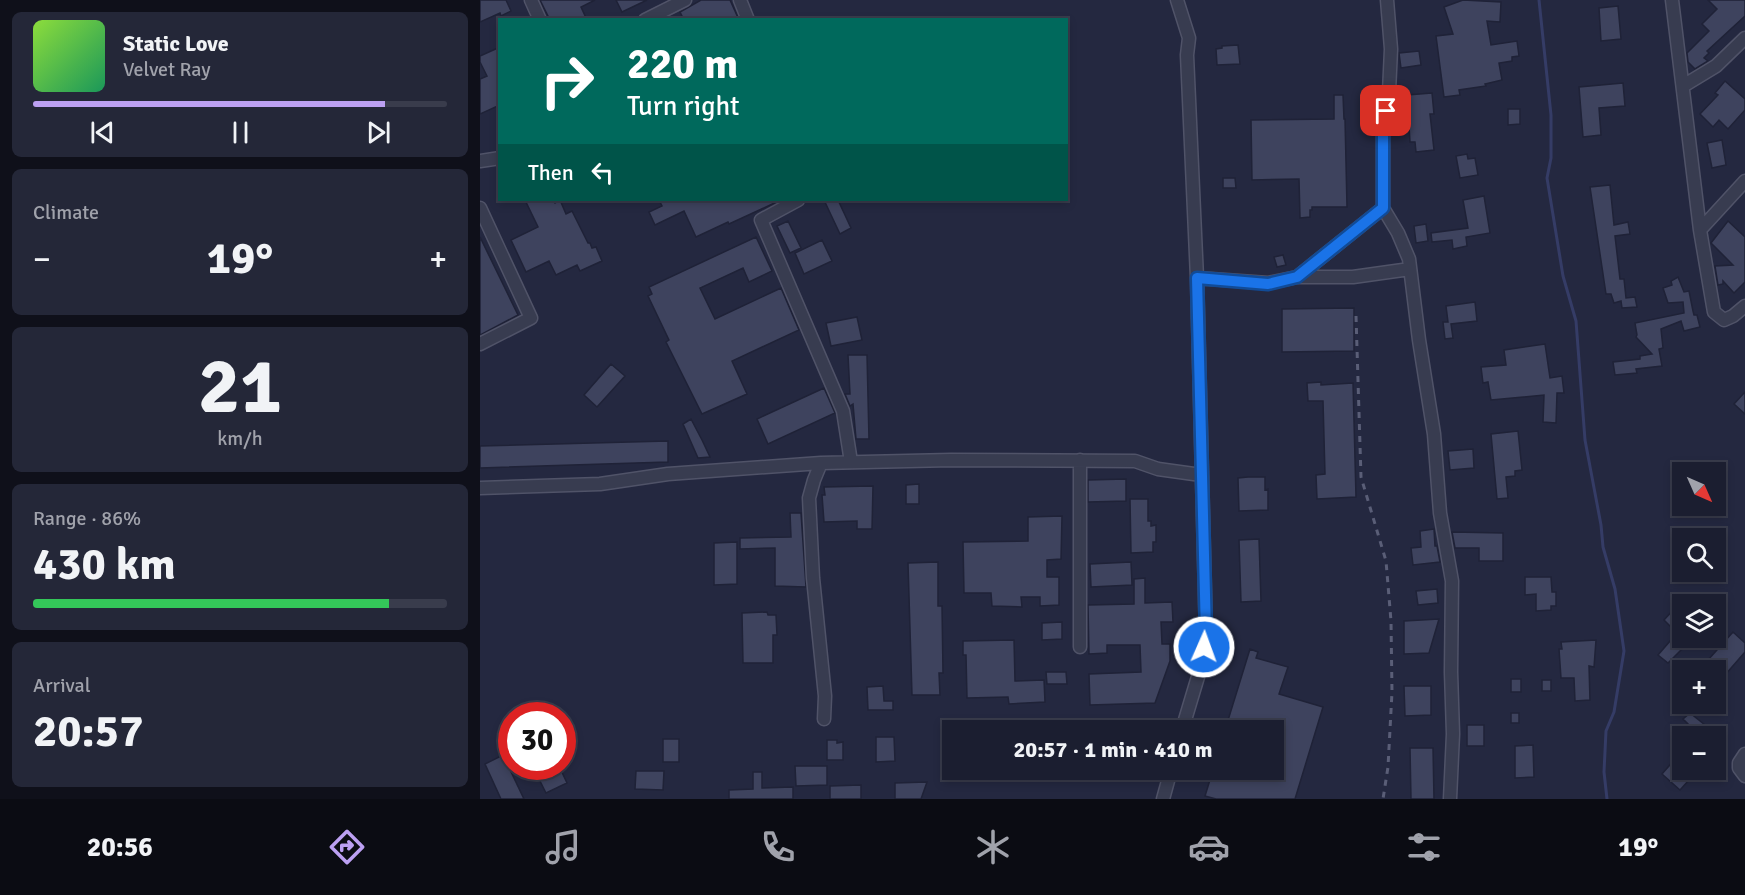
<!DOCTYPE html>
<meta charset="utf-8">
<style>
:root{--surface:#1b1e30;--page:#242738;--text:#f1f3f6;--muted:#a0a2ab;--line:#393c4c;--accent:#bca0f2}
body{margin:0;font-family:Signika,sans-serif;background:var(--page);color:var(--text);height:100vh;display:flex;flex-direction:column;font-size:22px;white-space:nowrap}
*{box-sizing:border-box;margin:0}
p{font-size:20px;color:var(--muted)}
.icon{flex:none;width:33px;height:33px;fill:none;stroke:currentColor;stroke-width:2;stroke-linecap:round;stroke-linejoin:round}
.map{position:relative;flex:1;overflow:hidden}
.drawer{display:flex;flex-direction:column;gap:12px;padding:12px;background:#0f101a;width:480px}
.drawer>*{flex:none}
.top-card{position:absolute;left:18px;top:18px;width:570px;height:183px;border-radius:0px;box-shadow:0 3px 9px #0003,0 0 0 2px var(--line);background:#00695c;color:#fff;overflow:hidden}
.needle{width:39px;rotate:135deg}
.fabs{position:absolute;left:1192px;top:462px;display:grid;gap:12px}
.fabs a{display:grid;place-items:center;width:54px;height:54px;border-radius:0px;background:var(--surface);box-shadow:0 3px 9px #0003,0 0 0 2px var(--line);font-size:30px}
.speed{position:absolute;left:18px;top:702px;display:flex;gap:12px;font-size:30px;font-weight:700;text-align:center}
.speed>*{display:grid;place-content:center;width:78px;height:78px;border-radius:50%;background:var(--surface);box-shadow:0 3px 9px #0003,0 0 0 2px var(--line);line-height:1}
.speed .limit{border:9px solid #d22;background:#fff;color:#111}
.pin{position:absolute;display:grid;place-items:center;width:51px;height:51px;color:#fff;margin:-26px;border-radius:12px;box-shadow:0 3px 9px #0006}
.me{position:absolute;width:66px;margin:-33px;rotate:2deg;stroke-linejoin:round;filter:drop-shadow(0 0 4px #0008)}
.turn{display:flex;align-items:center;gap:21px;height:126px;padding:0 30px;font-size:27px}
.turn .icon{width:78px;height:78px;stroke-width:2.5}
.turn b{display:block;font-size:42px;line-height:51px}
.then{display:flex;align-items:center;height:57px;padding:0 30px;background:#0003;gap:12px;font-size:22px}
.big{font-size:45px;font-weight:700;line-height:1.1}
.drawer .tile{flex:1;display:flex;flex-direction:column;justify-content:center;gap:9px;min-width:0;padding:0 21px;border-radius:9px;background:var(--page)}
.drawer .dial{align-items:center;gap:0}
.dial b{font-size:78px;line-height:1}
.song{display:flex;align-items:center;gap:18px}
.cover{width:72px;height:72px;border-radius:9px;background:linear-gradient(135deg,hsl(90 70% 55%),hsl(150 70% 35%))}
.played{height:6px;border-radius:3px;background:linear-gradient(90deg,var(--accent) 85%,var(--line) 85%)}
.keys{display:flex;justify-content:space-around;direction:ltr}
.heat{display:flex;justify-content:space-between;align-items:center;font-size:33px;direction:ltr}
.charge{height:9px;border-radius:4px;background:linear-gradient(90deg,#34c759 86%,var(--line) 0)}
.trip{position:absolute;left:462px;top:720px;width:342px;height:60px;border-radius:0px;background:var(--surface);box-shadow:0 3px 9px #0003,0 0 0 2px var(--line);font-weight:700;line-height:60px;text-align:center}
.tab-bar{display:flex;height:96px;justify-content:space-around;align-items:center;background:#0b0c13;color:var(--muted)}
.tab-bar .icon{width:42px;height:42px}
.tab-bar .active{color:var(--accent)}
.tab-bar b{font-size:27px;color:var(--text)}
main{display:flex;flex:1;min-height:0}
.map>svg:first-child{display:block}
</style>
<main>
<section class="drawer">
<div class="tile">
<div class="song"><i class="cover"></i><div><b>Static Love</b><p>Velvet Ray</p></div></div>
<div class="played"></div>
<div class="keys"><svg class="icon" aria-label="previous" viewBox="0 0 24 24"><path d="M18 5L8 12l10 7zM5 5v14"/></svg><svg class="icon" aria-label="pause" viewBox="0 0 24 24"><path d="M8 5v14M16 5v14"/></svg><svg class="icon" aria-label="next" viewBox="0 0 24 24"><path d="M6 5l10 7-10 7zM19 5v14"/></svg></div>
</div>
<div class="tile"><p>Climate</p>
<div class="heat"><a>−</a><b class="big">19°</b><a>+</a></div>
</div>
<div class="tile dial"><b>21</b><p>km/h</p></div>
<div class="tile"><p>Range · 86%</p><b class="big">430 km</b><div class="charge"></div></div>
<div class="tile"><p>Arrival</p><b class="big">20:57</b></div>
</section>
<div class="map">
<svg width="1265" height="799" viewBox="0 0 1265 799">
<rect width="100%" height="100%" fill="#242840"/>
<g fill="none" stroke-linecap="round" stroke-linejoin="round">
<path stroke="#353c66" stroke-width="3" d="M1059 0 1071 115V158L1067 178 1083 276 1096 321 1105 440 1121 525 1123 547 1135 589 1144 651 1134 712 1126 731 1124 772 1127 799"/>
</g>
<path fill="#3e435e" stroke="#1f2237" stroke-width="1.5" d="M0 0H26L31 11 21 16 20 13 0 22Z
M60 0H115L101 7 107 20H70Z
M136 0H167L142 12Z
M221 0H250L259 20H204L200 12Z
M983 0 1021 2 1020 22 1007 21 1011 45 1037 41 1039 56 1032 57V61L1019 63 1022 80 1005 84 1006 86 979 90 980 95 964 97 956 36 973 34 964 7Z
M1228 0H1265V16L1227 51 1229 53 1224 58 1228 61 1215 69 1208 62 1207 53 1229 31 1222 24 1237 9Z
M1138 6 1141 39 1121 41 1119 8Z
M758 45 760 64 737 65 736 49 742 48V46Z
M20 47V105L0 114V79L7 76 0 62V56Z
M939 51 941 65 921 68 919 53Z
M1245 81 1265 99V110L1248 129 1239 120 1233 127 1220 114 1238 95 1235 93Z
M1143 83 1145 106 1119 108 1121 135 1103 137 1099 87Z
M952 93 954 114H950L954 150 936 152 935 142H930L927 95Z
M854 95H863L864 119H865L867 207H832V210H830V217L820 218 819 179 772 180 771 120 854 119Z
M1028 109H1040V124L1028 125Z
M1242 140 1246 165 1232 168 1227 143Z
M987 154 988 159 995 158 998 175 980 178 976 156Z
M743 178H755L756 188H743Z
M1130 185 1134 225 1148 222 1150 234 1135 236 1140 279H1144L1146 298 1155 297 1157 307 1142 308 1141 301 1134 303 1131 294H1126L1110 187Z
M1004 196 1010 233 986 237 987 246 973 249 972 240 952 242 951 233 988 228 983 200Z
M45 200H73L75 203 80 200 86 214 92 211 108 243H110L112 248 116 247 122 261 100 271 97 265 76 275 69 261 46 272 31 240 58 227Z
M179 200H301L249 224 248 222 216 237 204 211 175 225 169 212 182 206Z
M344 200H358L371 228 360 234Z
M308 221 321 248 310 253 297 226Z
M1248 221 1265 237V282L1254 293 1243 281V284L1238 285 1235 266 1253 265 1231 243Z
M946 224 948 241 936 243 934 226Z
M0 237 38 315 0 335Z
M276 237 292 271 269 282 263 268 220 288 235 319 301 288 319 330 252 361 267 394 222 414 186 342 189 340 168 296 172 294 169 287Z
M342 240 352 261 324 274 315 253Z
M803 255 806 265 797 267 794 257Z
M1198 277 1204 292 1209 291 1213 311 1214 315H1217L1220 327 1204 331 1201 321 1181 329 1183 348 1179 349 1182 366 1156 369 1157 373 1135 375 1133 362 1160 359V356L1172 354 1156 337 1157 335 1155 323 1204 313 1203 302 1188 303 1183 288 1192 285 1191 281Z
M995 302 997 321 971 324 973 338 965 339 963 322H968L966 306Z
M874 308V351L802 352V309Z
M377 317 382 340 351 346 346 323Z
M1065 344 1070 378 1082 376 1084 393H1077L1076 423 1063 422 1064 395 1011 400 1008 382 1003 383 1001 367 1026 365 1024 350Z
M368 355H387L389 439H376L373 404 370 406 365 394H370Z
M131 364 145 376 117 407 104 395Z
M841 382V385L873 383 876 497 837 499 836 475 845 474 843 401H828L827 383Z
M344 388 355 413 288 444 277 419Z
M1265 392V414L1254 404Z
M211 419 222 440 230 457 218 458 203 424Z
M1038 431 1042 470 1035 471V476L1026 477 1028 498 1017 499 1011 434Z
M188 441V462L0 468V446Z
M993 449 994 468 970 470 968 451Z
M768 477H785V490L788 489V510L759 511 758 478Z
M646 479V501L608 502V480Z
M439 484V504H426V485Z
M393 486 392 529H377V521L344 522 342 495H345L344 487Z
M650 499H668V521H671V526L676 525V542H673V552L651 553Z
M310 513H321L326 587 295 586V548L260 549V538L311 537Z
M582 516 581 559 567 560V577H579V605L560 606V597H541L542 607 512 606 511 593H484L483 542 548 541V517Z
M954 529 955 546H957L960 562 933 565 931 548 941 547 940 531Z
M972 532 1023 533V561H999V548H975Z
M779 539 781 601 761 602 759 540Z
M257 542V584L234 585V543Z
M458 562V606H462L463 673H459L460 695H432L428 563Z
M651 562 652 585 611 587 610 564Z
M1045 577H1071L1072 592H1076V606H1071V610L1056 611V594L1045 595Z
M665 578V603L692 602 693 622H681L682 644H690V661L675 703 610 705 609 674 661 672 660 645H627V653L609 654 608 605 654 604V579Z
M957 589 958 603 938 605 936 591Z
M1195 608 1203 616V638H1211L1205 643 1206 645 1188 663 1178 655 1197 633 1184 620Z
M287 612 288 615H296L297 635H293V663H263L262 613Z
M959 619 949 653 924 654V621Z
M582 622V639L562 640V623Z
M1253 632 1265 643V652L1245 675 1228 660Z
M534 640 535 681 564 680 565 702 529 704 528 697 487 698 486 655H483V641Z
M1116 640 1114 667 1109 666 1110 700 1095 701 1094 678H1081L1079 649H1082L1081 642Z
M770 649 778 652 776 658 808 667 799 694 843 707 815 799H736L725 796 733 770H794V730H745Z
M566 672H586L587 684H567Z
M1031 679H1041V692H1031Z
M1062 680H1071V691H1062Z
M403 686 404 701H413V710H388L387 687Z
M924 686H951V715L925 716Z
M1031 713H1039V723H1031Z
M1210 713 1230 729 1223 736H1218L1207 726 1208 724 1203 719Z
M592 721V730H522V723Z
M987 725H1004V746H987Z
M396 737H414L415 761 396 762Z
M183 739H199V762H183Z
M347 740H357V743L363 742V760H347Z
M1053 745 1054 777 1035 778V746Z
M930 748H953L954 799H931Z
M1203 750V770H1218L1200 790 1182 774Z
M23 755 44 799H21L5 764Z
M76 766H79L87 783 66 793 57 775Z
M315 766H347V785L316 786Z
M156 771H184L183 790 155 789Z
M273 772H282V788L313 787V799H249V790L273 789Z
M447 782 441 799H415V783Z
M381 785V799H350V786Z"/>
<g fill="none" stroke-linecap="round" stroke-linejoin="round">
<g stroke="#505368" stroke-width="15">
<path id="minor" d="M51 0 60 20
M260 0 268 20
M697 0 709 38 707 55 717 278 726 634 723 660 702 730
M907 0 911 49 909 92 903 130V208L918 233 929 259 939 340 954 434 960 513 972 581 971 672 973 734 970 799
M1192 0 1220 230 1234 312 1244 320 1253 316 1265 306
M165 20 205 0
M1203 86 1236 66 1265 38
M0 161 20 158
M318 200 281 220 363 411 371 462
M0 208 51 318 0 344
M1220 230 1265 181
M817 277 903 208
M717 278 788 283 817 277H873L930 269
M341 463 334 480 329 498 333 578 345 696 344 719
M0 488 120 484 188 474 341 463 471 460 655 461 678 469 721 475
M600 647V460
M1265 754 1259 763V768L1265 776
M683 799 691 770"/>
</g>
<use href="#minor" stroke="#383c50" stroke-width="12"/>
<path stroke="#5a5e77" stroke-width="3" stroke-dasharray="6 6" stroke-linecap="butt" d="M876 316 881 477 906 561 911 621 912 692 908 767 903 799"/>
</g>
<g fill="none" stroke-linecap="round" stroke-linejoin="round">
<g stroke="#114b97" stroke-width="15">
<path id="route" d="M724 647 726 634 717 278 788 284 817 277 903 208V130L906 111"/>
</g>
<use href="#route" stroke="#1a73e8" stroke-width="10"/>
</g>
</svg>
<div class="fabs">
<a><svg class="needle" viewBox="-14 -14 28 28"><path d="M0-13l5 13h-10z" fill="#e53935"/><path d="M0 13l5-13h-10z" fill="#a0a2ab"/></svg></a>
<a><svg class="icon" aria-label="search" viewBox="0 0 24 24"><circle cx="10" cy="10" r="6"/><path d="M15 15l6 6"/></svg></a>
<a><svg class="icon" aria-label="layers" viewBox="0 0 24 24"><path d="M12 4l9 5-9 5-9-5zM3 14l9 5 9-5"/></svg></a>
<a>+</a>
<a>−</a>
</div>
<div class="speed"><div class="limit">30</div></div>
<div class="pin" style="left:906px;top:111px;background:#d93025"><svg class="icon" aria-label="arrive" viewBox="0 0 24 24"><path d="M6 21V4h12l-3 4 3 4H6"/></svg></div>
<svg class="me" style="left:724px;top:647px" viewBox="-20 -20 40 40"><circle r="17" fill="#1a73e8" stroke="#fff" stroke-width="3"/><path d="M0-11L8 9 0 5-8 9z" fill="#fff"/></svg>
<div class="trip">20:57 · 1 min · 410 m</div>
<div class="top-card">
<div class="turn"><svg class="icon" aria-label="right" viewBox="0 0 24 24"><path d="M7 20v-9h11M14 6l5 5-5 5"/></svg><div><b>220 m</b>Turn right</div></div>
<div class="then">Then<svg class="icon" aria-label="left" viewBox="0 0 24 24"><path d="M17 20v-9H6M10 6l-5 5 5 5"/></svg></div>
</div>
</div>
</main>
<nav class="tab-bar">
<b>20:56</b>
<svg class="icon active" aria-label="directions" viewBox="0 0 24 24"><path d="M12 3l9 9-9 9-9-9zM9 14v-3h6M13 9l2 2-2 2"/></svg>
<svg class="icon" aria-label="music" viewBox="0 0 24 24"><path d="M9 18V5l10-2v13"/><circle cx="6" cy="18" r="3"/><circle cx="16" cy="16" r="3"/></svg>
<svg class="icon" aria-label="phone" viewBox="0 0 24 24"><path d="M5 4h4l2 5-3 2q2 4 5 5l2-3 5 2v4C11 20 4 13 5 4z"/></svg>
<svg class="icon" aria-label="climate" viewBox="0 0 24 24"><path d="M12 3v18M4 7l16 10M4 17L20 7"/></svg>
<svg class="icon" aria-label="car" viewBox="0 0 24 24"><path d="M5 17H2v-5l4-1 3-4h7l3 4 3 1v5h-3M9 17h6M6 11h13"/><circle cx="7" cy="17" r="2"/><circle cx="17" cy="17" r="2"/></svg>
<svg class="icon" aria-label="filters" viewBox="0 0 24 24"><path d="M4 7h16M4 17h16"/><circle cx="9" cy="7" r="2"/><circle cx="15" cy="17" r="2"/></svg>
<b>19°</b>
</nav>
